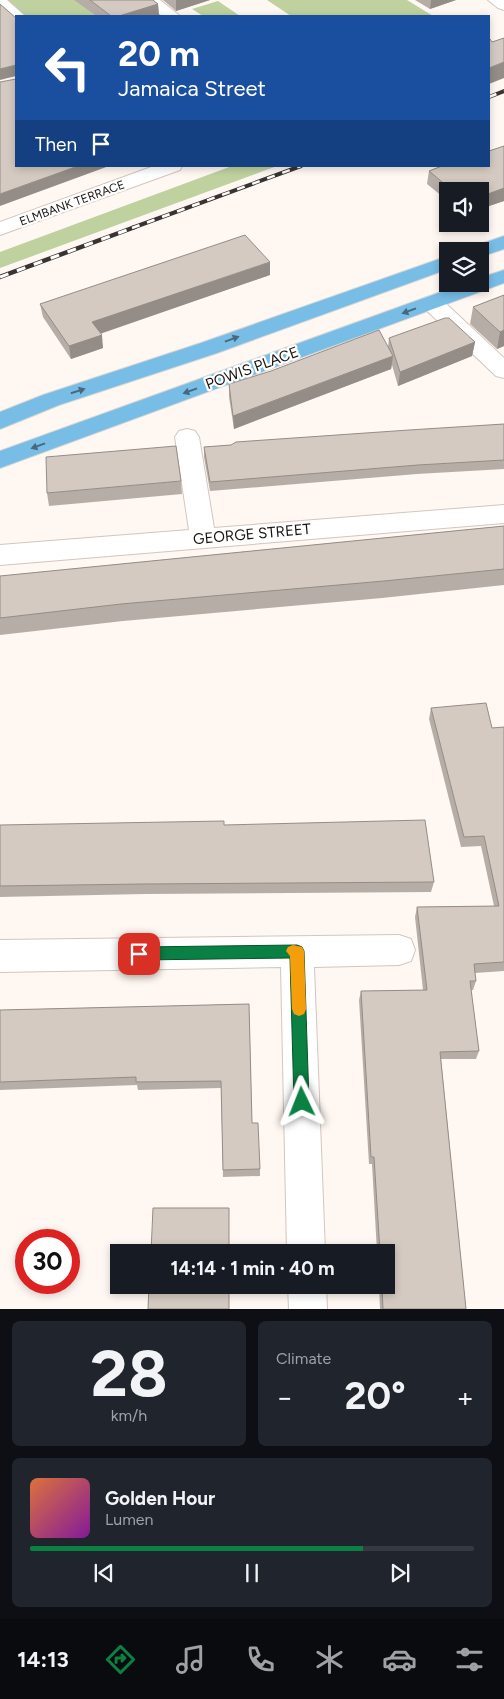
<!DOCTYPE html>
<meta charset="utf-8">
<style>
:root{--surface:#171b24;--page:#20242c;--text:#f1f3f6;--muted:#9ea1a6;--line:#363941;--accent:#0b8043}
body{margin:0;font-family:Figtree,sans-serif;background:var(--page);color:var(--text);height:100vh;display:flex;flex-direction:column;font-size:19px;white-space:nowrap}
*{box-sizing:border-box;margin:0}
p{font-size:16px;color:var(--muted)}
.icon{flex:none;width:28px;height:28px;fill:none;stroke:currentColor;stroke-width:2;stroke-linecap:round;stroke-linejoin:round}
.map{position:relative;height:1309px;overflow:hidden}
.drawer{display:flex;flex-direction:column;gap:12px;padding:12px;background:#0d0f14;flex:1}
.drawer>*{flex:none}
.banner{position:absolute;left:15px;top:15px;width:475px;height:152px;border-radius:0px;box-shadow:0 2px 8px #0003;background:#1a4fa0;color:#fff;overflow:hidden}
.tools{position:absolute;left:439px;top:182px;display:grid;gap:10px}
.tools a{display:grid;place-items:center;width:50px;height:50px;border-radius:0px;background:var(--surface);box-shadow:0 2px 8px #0003;font-size:25px}
.speed{position:absolute;left:15px;top:1229px;display:flex;gap:10px;font-size:25px;font-weight:700;text-align:center}
.speed>*{display:grid;place-content:center;width:65px;height:65px;border-radius:50%;background:var(--surface);box-shadow:0 2px 8px #0003;line-height:1}
.speed .limit{border:8px solid #d22;background:#fff;color:#111}
.pin{position:absolute;display:grid;place-items:center;width:42px;height:42px;color:#fff;margin:-21px;border-radius:10px;box-shadow:0 2px 8px #0006}
.me{position:absolute;width:55px;margin:-28px;rotate:358deg;stroke-linejoin:round;filter:drop-shadow(0 0 4px #0008)}
.turn{display:flex;align-items:center;gap:18px;height:105px;padding:0 20px;font-size:22px}
.turn .icon{width:65px;height:65px;stroke-width:2.5}
.turn b{display:block;font-size:35px;line-height:42px}
.then{display:flex;align-items:center;height:48px;padding:0 20px;background:#0003;gap:10px;font-size:19px}
.big{font-size:38px;font-weight:700;line-height:1.1}
.drawer .tile{flex:1;display:flex;flex-direction:column;justify-content:center;gap:8px;min-width:0;padding:0 18px;border-radius:8px;background:var(--page)}
.drawer .dial{align-items:center;gap:0}
.dial b{font-size:65px;line-height:1}
.song{display:flex;align-items:center;gap:15px}
.cover{width:60px;height:60px;border-radius:8px;background:linear-gradient(135deg,hsl(20 70% 55%),hsl(290 70% 35%))}
.played{height:5px;border-radius:2px;background:linear-gradient(90deg,var(--accent) 75%,var(--line) 75%)}
.keys{display:flex;justify-content:space-around;direction:ltr}
.heat{display:flex;justify-content:space-between;align-items:center;font-size:28px;direction:ltr}
.drawer .tiles{flex:1;display:grid;gap:12px;grid-template-columns:1fr 1fr}
.tile:last-child{grid-column:span 2}
.trip{position:absolute;left:110px;top:1244px;width:285px;height:50px;border-radius:0px;background:var(--surface);box-shadow:0 2px 8px #0003;font-weight:700;line-height:50px;text-align:center}
.tabs{display:flex;height:80px;justify-content:space-around;align-items:center;background:#090b0e;color:var(--muted)}
.tabs .icon{width:35px;height:35px}
.tabs .on{color:var(--accent)}
.tabs b{font-size:22px;color:var(--text)}
.map>svg:first-child{display:block}
</style>
<div class="map">
<svg width="504" height="1309" viewBox="0 0 504 1309">
<rect width="100%" height="100%" fill="#fef7f2"/>
<path fill="#bed19e" d="M6 0H75L96 16H25Z
M267 0H407L433 16H291Z
M218 1 240 16H203L192 9Z
M232 166H277L0 268V252Z"/>
<g fill="none" stroke-linecap="round" stroke-linejoin="round">
<g stroke="#d3c6bf" stroke-width="2">
<path id="minor" d="M0 0H7L25 16H16V21L11 19 0 10Z
M141 0H160L180 16H162Z
M488 0H504V10L498 8Z
M154 166H182L180 170 0 235V222Z
M432 296 440 298 504 358V378L496 376 424 308 421 303 424 298Z
M187 429 195 431 199 437 214 528 504 505V523L0 565V545L189 530 175 437 179 431Z
M399 935 411 939 415 950 411 961 399 965 314 967 325 1252H287L281 967 0 972V940Z
M288 1285H326L327 1309H289Z"/>
</g>
<g stroke="#d5d5d4" stroke-width="2">
<path id="major" d="M504 236V249L480 257V251H469L472 247Z
M448 256V269L217 353 59 405 0 429V412L43 395 201 343Z
M504 270V283L0 468V451L463 284H480V278Z"/>
</g>
<use href="#minor" fill="#fff" fill-rule="evenodd"/>
<use href="#major" fill="#77bde6" fill-rule="evenodd"/>
<g stroke="#393431" stroke-width="4">
<path id="rail-far1" d="M489 97 504 91
M132 228 301 166"/>
</g>
<g stroke="#393431" stroke-width="4.5">
<path id="rail" d="M0 277 135 227"/>
</g>
<use href="#rail-far1" stroke="#fff" stroke-width="2.5" stroke-dasharray="8" stroke-linecap="butt"/>
<use href="#rail" stroke="#fff" stroke-width="3" stroke-dasharray="9" stroke-linecap="butt"/>
</g>
<path fill="#b6aea6" d="M74 0H153L158 4 159 16H96Z
M163 0H210L176 11Z
M415 0H456L430 9Z
M504 146V201L480 209V191H448V201L427 184 429 171Z
M270 275 100 333 103 348 71 359 43 317 40 304Z
M504 295V346L497 349 470 324 473 307Z
M389 338 475 342 472 356 398 386 392 365 391 369 234 429 229 397V384L388 347Z
M504 424V469L417 474 210 491 204 457V447Z
M181 481 182 494 49 506 47 493Z
M504 526V585L382 598 123 621 0 635V576Z
M431 708 492 728 504 727V971L475 973 476 981 473 990H471L479 1051 476 1059H441L466 1309H380L379 1285H386V1252H377L372 1164H369L359 1000 361 991 423 990 415 917 417 907 494 906 481 846 461 847 429 719Z
M0 825H224L434 882 431 892 145 894 0 897Z
M249 1004 252 1123 260 1169V1176L223 1177 221 1088 138 1090 137 1085 0 1090V1010Z"/>
<path fill="#948d87" d="M176 0H210L176 11Z
M431 0H456L430 9Z
M158 4 159 16H119Z
M504 62V78L489 84V68Z
M16 65V76L0 80V69Z
M78 166H109L0 206V194Z
M504 188V201L480 209V197Z
M270 262V275L94 336 92 322Z
M504 330V346L497 349 500 332Z
M102 335 103 348 71 359 69 346Z
M475 342 472 356 398 386 400 372Z
M393 356 391 369 234 429 233 416Z"/>
<path fill="#d4cac1" stroke="#948d87" d="M90 0H153L158 4 119 16H111Z
M0 4 16 18V166H78L0 194V82L16 79V65L0 69Z
M504 38V62L489 68V39H490L492 42Z
M504 146V188L480 197V191H453L429 171 442 166H489V151Z
M245 235 270 262 92 322 102 335 69 346 40 304Z
M504 295V330L500 332 473 307Z
M445 318H449L475 342 400 372 389 338Z
M379 330 393 356 233 416 229 384 271 371Z
M504 424V460L418 465 210 482 204 447 231 445 236 442 409 430Z
M176 446 181 481 47 493 46 457Z
M504 526V569L384 581 121 604 0 618V576Z
M486 703 492 728 504 727V962L474 964 476 981H470L479 1051 440 1052 466 1309H383L382 1285H386V1252H380L374 1157H371L361 991 427 990 417 907 499 906 484 836 464 837 431 708Z
M425 820 434 882 143 884 0 886V825L224 821V825Z
M249 1004 252 1123H258L260 1169 223 1170 221 1081 136 1082V1077L0 1082V1010Z
M153 1208H229V1252H151Z
M149 1285H229V1309H148Z"/>
<defs><path id="oneway-solid" d="M-6-.8H1V-3.2L6.5 0L1 3.2V.8H-6Z" transform="scale(1.25)"/></defs>
<g fill="#48687c">
<use href="#oneway-solid" transform="translate(409 311) rotate(160)"/>
<use href="#oneway-solid" transform="translate(232 339) rotate(-20)"/>
<use href="#oneway-solid" transform="translate(78 391) rotate(-18)"/>
<use href="#oneway-solid" transform="translate(190 391) rotate(160)"/>
<use href="#oneway-solid" transform="translate(38 446) rotate(160)"/>
</g>
<path fill="#0b8043" stroke="#07532c" d="M297 945 302 947 304 951 309 1102 307 1107 302 1109 296 1107 294 1102 290 958 139 960 134 958 132 954 134 949 139 947Z"/>
<path fill="#f59e0b" d="M293 945 302 947 304 951 306 1009 304 1014 299 1016 294 1014 292 1009 290 956 286 951 288 947Z"/>
<g text-anchor="middle" dominant-baseline="central" stroke-width="4.5" stroke-linejoin="round" paint-order="stroke">
<g font-size="12" fill="#181411" stroke="#fff">
<text transform="translate(72 203) rotate(-20)">ELMBANK TERRACE</text>
</g>
<g font-size="15" fill="#181411" stroke="#fff">
<text transform="translate(252 368) rotate(-20)">POWIS PLACE</text>
<text transform="translate(252 534) rotate(-5)">GEORGE STREET</text>
</g>
</g>
</svg>
<div class="tools">
<a><svg class="icon" aria-label="sound" viewBox="0 0 24 24"><path d="M4 9h4l5-4v14l-5-4H4zM17 9q2 3 0 6"/></svg></a>
<a><svg class="icon" aria-label="layers" viewBox="0 0 24 24"><path d="M12 4l9 5-9 5-9-5zM3 14l9 5 9-5"/></svg></a>
</div>
<div class="speed"><div class="limit">30</div></div>
<div class="pin" style="left:139px;top:954px;background:#d93025"><svg class="icon" aria-label="arrive" viewBox="0 0 24 24"><path d="M6 21V4h12l-3 4 3 4H6"/></svg></div>
<svg class="me" style="left:302px;top:1102px" viewBox="-20 -20 40 40"><path d="M0-17L14 15 0 8-14 15z" fill="#0b8043" stroke="#fff" stroke-width="4"/></svg>
<div class="trip">14:14 · 1 min · 40 m</div>
<div class="banner">
<div class="turn"><svg class="icon" aria-label="left" viewBox="0 0 24 24"><path d="M17 20v-9H6M10 6l-5 5 5 5"/></svg><div><b>20 m</b>Jamaica Street</div></div>
<div class="then">Then<svg class="icon" aria-label="arrive" viewBox="0 0 24 24"><path d="M6 21V4h12l-3 4 3 4H6"/></svg></div>
</div>
</div>
<section class="drawer">
<div class="tiles">
<div class="tile dial"><b>28</b><p>km/h</p></div>
<div class="tile"><p>Climate</p>
<div class="heat"><a>−</a><b class="big">20°</b><a>+</a></div>
</div>
<div class="tile">
<div class="song"><i class="cover"></i><div><b>Golden Hour</b><p>Lumen</p></div></div>
<div class="played"></div>
<div class="keys"><svg class="icon" aria-label="previous" viewBox="0 0 24 24"><path d="M18 5L8 12l10 7zM5 5v14"/></svg><svg class="icon" aria-label="pause" viewBox="0 0 24 24"><path d="M8 5v14M16 5v14"/></svg><svg class="icon" aria-label="next" viewBox="0 0 24 24"><path d="M6 5l10 7-10 7zM19 5v14"/></svg></div>
</div>
</div>
</section>
<nav class="tabs">
<b>14:13</b>
<svg class="icon on" aria-label="directions" viewBox="0 0 24 24"><path d="M12 3l9 9-9 9-9-9zM9 14v-3h6M13 9l2 2-2 2"/></svg>
<svg class="icon" aria-label="music" viewBox="0 0 24 24"><path d="M9 18V5l10-2v13"/><circle cx="6" cy="18" r="3"/><circle cx="16" cy="16" r="3"/></svg>
<svg class="icon" aria-label="phone" viewBox="0 0 24 24"><path d="M5 4h4l2 5-3 2q2 4 5 5l2-3 5 2v4C11 20 4 13 5 4z"/></svg>
<svg class="icon" aria-label="climate" viewBox="0 0 24 24"><path d="M12 3v18M4 7l16 10M4 17L20 7"/></svg>
<svg class="icon" aria-label="car" viewBox="0 0 24 24"><path d="M5 17H2v-5l4-1 3-4h7l3 4 3 1v5h-3M9 17h6M6 11h13"/><circle cx="7" cy="17" r="2"/><circle cx="17" cy="17" r="2"/></svg>
<svg class="icon" aria-label="filters" viewBox="0 0 24 24"><path d="M4 7h16M4 17h16"/><circle cx="9" cy="7" r="2"/><circle cx="15" cy="17" r="2"/></svg>
</nav>
